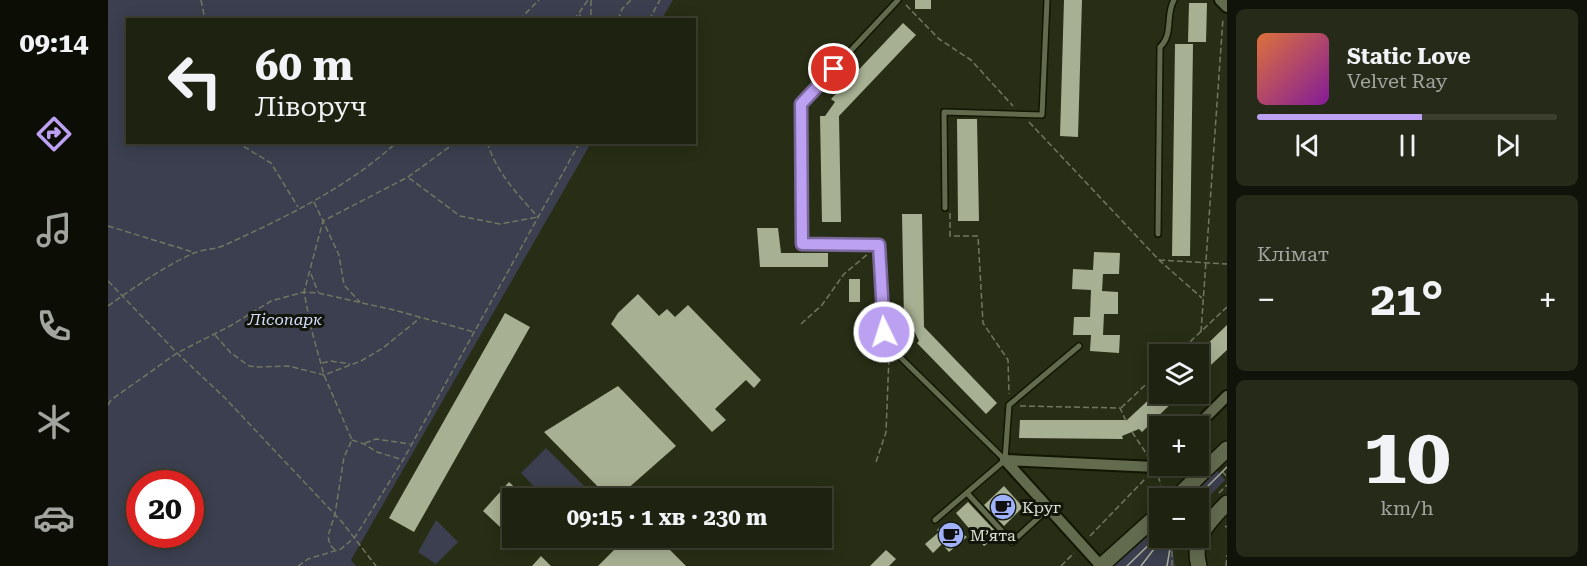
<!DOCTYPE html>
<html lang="uk">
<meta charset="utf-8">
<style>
:root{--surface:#1e2210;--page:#262a19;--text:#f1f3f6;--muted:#a1a49f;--line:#3c3f30;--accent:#bca0f2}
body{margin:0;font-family:"Roboto Serif",serif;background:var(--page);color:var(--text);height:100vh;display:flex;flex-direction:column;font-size:22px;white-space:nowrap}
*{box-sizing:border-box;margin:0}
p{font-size:20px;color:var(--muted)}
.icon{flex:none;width:33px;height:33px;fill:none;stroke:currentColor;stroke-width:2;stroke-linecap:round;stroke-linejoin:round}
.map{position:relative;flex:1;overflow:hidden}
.panel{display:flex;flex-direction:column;gap:9px;padding:9px;background:#101309;width:360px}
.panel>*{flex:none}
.banner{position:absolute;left:18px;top:18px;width:570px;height:126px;border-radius:0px;box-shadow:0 3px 15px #0003,0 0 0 2px var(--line);background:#1e2210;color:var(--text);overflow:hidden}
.controls{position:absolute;left:1041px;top:344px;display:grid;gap:12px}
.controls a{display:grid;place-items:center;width:60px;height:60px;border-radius:0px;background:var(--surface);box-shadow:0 3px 15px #0003,0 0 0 2px var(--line);font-size:30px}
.speed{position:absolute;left:18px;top:470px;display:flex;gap:12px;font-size:30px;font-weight:700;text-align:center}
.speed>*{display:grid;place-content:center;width:78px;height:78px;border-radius:50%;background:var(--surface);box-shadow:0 3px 15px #0003,0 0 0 2px var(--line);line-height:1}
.speed .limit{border:9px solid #d22;background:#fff;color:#111}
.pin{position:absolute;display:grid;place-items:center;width:51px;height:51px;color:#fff;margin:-26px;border:3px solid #fff;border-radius:50%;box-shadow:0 2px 6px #0007}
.me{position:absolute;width:66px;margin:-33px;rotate:356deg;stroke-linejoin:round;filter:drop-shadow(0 0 4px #0008)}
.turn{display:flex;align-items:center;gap:21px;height:126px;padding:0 30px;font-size:27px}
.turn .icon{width:78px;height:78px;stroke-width:2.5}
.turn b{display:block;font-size:42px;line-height:51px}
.big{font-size:45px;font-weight:700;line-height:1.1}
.panel .card{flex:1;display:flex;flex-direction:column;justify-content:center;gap:9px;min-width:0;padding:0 21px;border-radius:9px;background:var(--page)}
.panel .dial{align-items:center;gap:0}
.dial b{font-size:78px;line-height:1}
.song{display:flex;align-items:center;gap:18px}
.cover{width:72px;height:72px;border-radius:9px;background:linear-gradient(135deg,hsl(20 70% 55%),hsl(290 70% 35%))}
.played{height:6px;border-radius:3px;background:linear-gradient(90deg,var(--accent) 55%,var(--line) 55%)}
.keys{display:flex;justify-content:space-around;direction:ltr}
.heat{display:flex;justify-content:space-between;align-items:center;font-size:33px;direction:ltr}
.trip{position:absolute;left:394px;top:488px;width:330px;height:60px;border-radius:0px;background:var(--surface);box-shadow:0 3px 15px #0003,0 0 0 2px var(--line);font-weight:700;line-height:60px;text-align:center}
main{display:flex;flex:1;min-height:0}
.tabs{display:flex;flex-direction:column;width:108px;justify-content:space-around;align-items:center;background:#0c0e06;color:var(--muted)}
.tabs .icon{width:42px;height:42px}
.tabs .on{color:var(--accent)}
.tabs b{font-size:27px;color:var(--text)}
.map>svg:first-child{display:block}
</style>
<main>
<nav class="tabs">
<b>09:14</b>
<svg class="icon on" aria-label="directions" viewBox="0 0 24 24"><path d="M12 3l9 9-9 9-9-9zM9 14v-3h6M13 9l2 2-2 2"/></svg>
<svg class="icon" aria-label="music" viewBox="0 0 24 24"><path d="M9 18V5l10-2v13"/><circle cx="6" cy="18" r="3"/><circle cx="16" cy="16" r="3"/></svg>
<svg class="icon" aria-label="phone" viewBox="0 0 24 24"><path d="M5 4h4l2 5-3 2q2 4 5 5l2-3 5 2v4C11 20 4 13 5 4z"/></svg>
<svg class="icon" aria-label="climate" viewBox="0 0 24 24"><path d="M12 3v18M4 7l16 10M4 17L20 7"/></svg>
<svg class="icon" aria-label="car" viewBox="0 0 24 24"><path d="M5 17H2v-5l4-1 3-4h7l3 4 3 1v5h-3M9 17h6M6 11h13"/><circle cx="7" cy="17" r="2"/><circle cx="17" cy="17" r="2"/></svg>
</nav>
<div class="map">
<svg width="1119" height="566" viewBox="0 0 1119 566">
<rect width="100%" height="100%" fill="#282e15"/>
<path fill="#3b3f4f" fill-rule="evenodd" d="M0 0H565L553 20H20V142L483 143 243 560 248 566H0ZM32 483H82V534H32Z
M438 448 488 498H437L413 473Z
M1107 468 1117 480 1091 507 1090 498H1075Z
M328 520 350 542 328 564 310 552Z
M1051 521 1052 537H1069L1064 547 1067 566H1005Z"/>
<path fill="#a7b092" d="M807 0H823V9H807Z
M956 0H974L970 137 952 136Z
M1081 3H1099L1098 42H1080Z
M795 23 808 35 731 116 733 222H714L712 116H717L727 102 723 99Z
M1067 44H1085L1082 256H1064Z
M849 119H869L871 221H850Z
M794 214H814L816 327 889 403 878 414 809 343 811 341 801 320 796 321Z
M649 228H670L673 253H720V267H652Z
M986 252 1012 253 1011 274H995L994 291 1010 292V314H996L995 335H1012L1011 353 982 351 983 335H965L966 317H982L983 290 964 289 965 269 985 270Z
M741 279H752V302H741Z
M530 294 551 316 559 309 567 317 580 305 653 380 646 388 638 380 607 409 618 420 604 432 503 324 510 313Z
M397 313 422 327 306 532 281 518Z
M1119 325V350L1090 377V353Z
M510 386 568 446 509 498H501L436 432Z
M1048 393H1074L1034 432 1031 429 1014 436 1015 439 911 438 912 420H1019Z
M401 482 418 498H405V539L375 511Z
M896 486 915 507 896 526 876 505Z
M860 502 891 535 876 546 848 513Z
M837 523 859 537 841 552 834 544 825 553 817 544 831 532 829 530Z
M519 537H549L578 566H490Z
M778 550 788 559 781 566H762Z
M433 556 443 566H424Z"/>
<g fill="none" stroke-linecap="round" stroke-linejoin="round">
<g stroke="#111601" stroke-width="8">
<path id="service" d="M790 0 693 104 694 244 771 245 776 332 790 355 897 460
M837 208 836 112 934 115 939 0
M1050 234 1052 47C1066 34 1057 15 1066 0
M859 493 904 542 941 508
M827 520 897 460 901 405 971 346"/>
</g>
<g stroke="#111601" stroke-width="14">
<path id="minor" d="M1112 0 1119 7
M1089 426 1119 396
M993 566 897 460 1047 467 1052 463"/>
</g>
<g stroke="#111601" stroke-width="18">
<path id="secondary" d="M1068 498 1119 449
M993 566 1052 513
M1091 566C1083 539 1101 521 1119 503"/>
</g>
<path stroke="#717761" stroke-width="1.5" stroke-dasharray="6 3" stroke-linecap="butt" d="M93 0 97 20
M483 0V20
M798 5 831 39 863 60 905 106
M411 20 431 0
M466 20 480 0
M471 20 473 11
M510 20 514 9 523 0
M541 20 552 0
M921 122 1051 260 1094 298
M128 142 163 163 190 207
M379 142C388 172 410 195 430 217
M301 178 352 216 392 224 430 217
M206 202 231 255 236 285 252 302
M842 213V236H870L875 323 900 360 901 394
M0 226 85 252
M1051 260 1119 264
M203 274 210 292
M0 281 69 353 116 397 234 522 268 566
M0 306C27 287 55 267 86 253 95 249 107 250 117 245 178 217 239 188 289 142
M693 324 714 305 736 274 761 253
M1093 332 1115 18
M107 335 123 353 141 366 152 367 181 366 216 375 253 361 275 348 312 318
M1069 354 1119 307
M214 363 223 361 242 364
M0 405 3 400 69 353 122 326 163 301 196 292 210 293 286 310 366 332
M912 406 1012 408 1019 423
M1013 408 1052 371
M1024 432 1040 456
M244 440 256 444 269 452 295 460
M257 443 268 439 302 444
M768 462 778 432 781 356
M1114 471 1119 477
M1050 476 1053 485
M1111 493 1119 485
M1090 512 1098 505
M1117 527 1119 526
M982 536 1037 479
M227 550 222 545 220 536 227 514 236 457 244 440 216 375 203 328 196 292 215 221 300 177 348 142
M190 566 200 559 233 549 247 537 295 460 472 142
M953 566 966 553
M1064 566V544L1067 537
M1118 566 1119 555"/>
<use href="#service" stroke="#636b4f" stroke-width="5"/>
<use href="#minor" stroke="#636b4f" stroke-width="10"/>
<use href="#secondary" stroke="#636b4f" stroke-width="15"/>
<path stroke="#a9af9c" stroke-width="1.5" d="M1088 498 1119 467
M1019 566 1052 534
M1033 566 1049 545
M1059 566 1064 537"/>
</g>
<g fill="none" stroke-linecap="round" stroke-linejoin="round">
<g stroke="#7a689d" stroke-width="15">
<path id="route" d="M726 69 693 104 694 244 771 245 776 332"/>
</g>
<use href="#route" stroke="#bca0f2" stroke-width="10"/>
</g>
<defs>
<g id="cafe-disc" transform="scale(1.35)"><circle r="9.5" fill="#a1b2fd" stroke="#12150a"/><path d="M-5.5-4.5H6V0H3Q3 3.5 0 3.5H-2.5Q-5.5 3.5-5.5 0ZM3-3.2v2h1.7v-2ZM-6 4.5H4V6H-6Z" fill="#111"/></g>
</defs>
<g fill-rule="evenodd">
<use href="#cafe-disc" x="895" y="507"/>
<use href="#cafe-disc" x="843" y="535"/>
</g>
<g text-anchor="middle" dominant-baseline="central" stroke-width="6" stroke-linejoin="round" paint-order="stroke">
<g font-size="16" font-style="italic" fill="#d6dfff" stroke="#12150a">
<text x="177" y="319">Лісопарк</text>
</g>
<g font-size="16" fill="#dbe0d0" stroke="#12150a" text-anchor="start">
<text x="914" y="507">Круг</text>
<text x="862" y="535">Мʼята</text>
</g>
</g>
</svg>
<div class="controls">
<a><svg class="icon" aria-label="layers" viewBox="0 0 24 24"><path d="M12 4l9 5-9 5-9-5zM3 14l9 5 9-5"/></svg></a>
<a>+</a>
<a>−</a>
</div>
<div class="speed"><div class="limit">20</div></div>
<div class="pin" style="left:726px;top:69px;background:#d93025"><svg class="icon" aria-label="arrive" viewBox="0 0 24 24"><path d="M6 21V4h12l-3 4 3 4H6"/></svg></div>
<svg class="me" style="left:776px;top:332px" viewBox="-20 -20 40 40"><circle r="17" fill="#bca0f2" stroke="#fff" stroke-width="3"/><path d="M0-11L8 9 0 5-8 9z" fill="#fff"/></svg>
<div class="trip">09:15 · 1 хв · 230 m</div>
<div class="banner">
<div class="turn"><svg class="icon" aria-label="left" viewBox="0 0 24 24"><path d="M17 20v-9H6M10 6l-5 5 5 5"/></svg><div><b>60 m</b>Ліворуч</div></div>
</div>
</div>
<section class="panel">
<div class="card">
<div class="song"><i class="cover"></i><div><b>Static Love</b><p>Velvet Ray</p></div></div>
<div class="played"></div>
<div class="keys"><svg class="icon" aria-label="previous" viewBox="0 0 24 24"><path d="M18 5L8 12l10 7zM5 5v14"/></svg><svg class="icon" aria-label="pause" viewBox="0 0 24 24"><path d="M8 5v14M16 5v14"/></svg><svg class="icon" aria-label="next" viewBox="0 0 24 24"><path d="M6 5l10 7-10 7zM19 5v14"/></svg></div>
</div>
<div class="card"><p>Клімат</p>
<div class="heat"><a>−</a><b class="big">21°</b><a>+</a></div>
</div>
<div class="card dial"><b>10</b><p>km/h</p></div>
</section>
</main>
